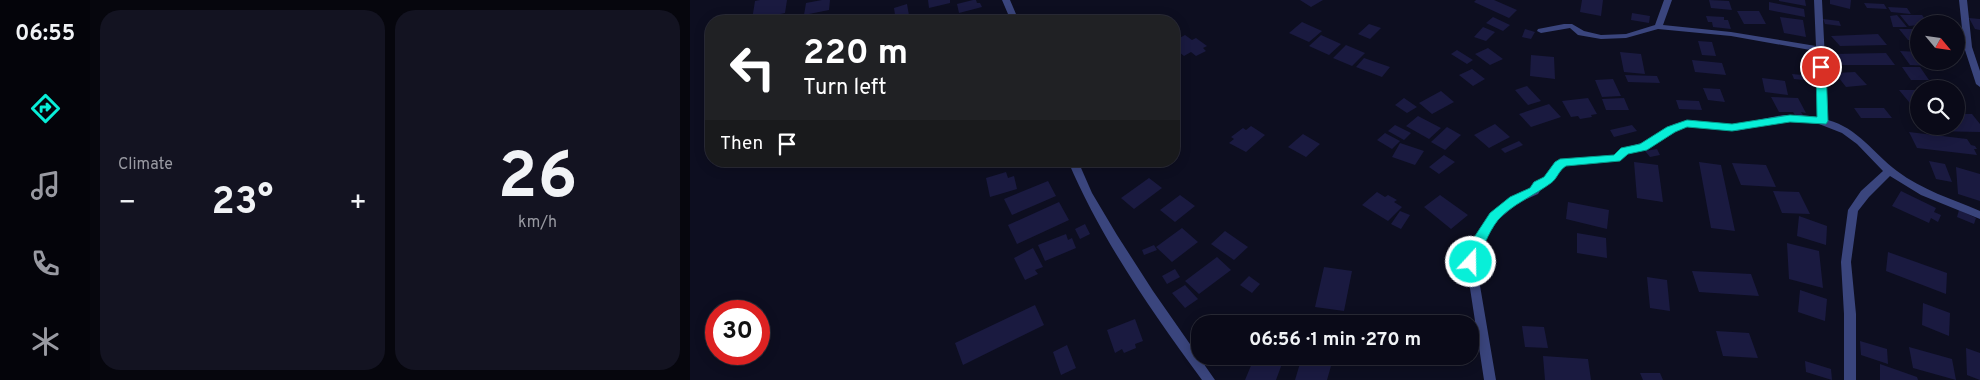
<!DOCTYPE html>
<meta charset="utf-8">
<style>
:root{--surface:#0a0a18;--page:#131321;--text:#f1f3f6;--muted:#999aa2;--line:#2a2b37;--accent:#08efd8}
body{margin:0;font-family:Overpass,sans-serif;background:var(--page);color:var(--text);height:100vh;display:flex;flex-direction:column;font-size:19px;white-space:nowrap}
*{box-sizing:border-box;margin:0}
p{font-size:16px;color:var(--muted)}
.icon{flex:none;width:28px;height:28px;fill:none;stroke:currentColor;stroke-width:2;stroke-linecap:round;stroke-linejoin:round}
.map{position:relative;flex:1;overflow:hidden}
.sheet{display:flex;flex-direction:column;gap:10px;padding:10px;background:#06060d;width:600px}
.sheet>*{flex:none}
.top-card{position:absolute;left:15px;top:15px;width:475px;height:152px;border-radius:20px;box-shadow:0 2px 12px #0003,0 0 0 1px var(--line);background:#202124;color:#fff;overflow:hidden}
.needle{width:32px;rotate:119deg}
.buttons{position:absolute;left:1220px;top:15px;display:grid;gap:10px}
.buttons a{display:grid;place-items:center;width:55px;height:55px;border-radius:50%;background:var(--surface);box-shadow:0 2px 12px #0003,0 0 0 1px var(--line);font-size:25px}
.speed{position:absolute;left:15px;top:300px;display:flex;gap:10px;font-size:25px;font-weight:700;text-align:center}
.speed>*{display:grid;place-content:center;width:65px;height:65px;border-radius:50%;background:var(--surface);box-shadow:0 2px 12px #0003,0 0 0 1px var(--line);line-height:1}
.speed .limit{border:8px solid #d22;background:#fff;color:#111}
.pin{position:absolute;display:grid;place-items:center;width:42px;height:42px;color:#fff;margin:-21px;border:2px solid #fff;border-radius:50%;box-shadow:0 1px 5px #0007}
.me{position:absolute;width:55px;margin:-28px;rotate:21deg;stroke-linejoin:round;filter:drop-shadow(0 0 4px #0008)}
.turn{display:flex;align-items:center;gap:18px;height:105px;padding:0 15px;font-size:22px}
.turn .icon{width:65px;height:65px;stroke-width:2.5}
.turn b{display:block;font-size:35px;line-height:42px}
.then{display:flex;align-items:center;height:48px;padding:0 15px;background:#0003;gap:10px;font-size:19px}
.big{font-size:38px;font-weight:700;line-height:1.1}
.sheet .tile{flex:1;display:flex;flex-direction:column;justify-content:center;gap:8px;min-width:0;padding:0 18px;border-radius:20px;background:var(--page)}
.sheet .dial{align-items:center;gap:0}
.dial b{font-size:65px;line-height:1}
.heat{display:flex;justify-content:space-between;align-items:center;font-size:28px;direction:ltr}
.sheet .tiles{flex:1;display:grid;gap:10px;grid-template-columns:repeat(2,1fr)}
.trip{position:absolute;left:501px;top:315px;width:288px;height:50px;border-radius:20px;background:var(--surface);box-shadow:0 2px 12px #0003,0 0 0 1px var(--line);font-weight:700;line-height:50px;text-align:center}
main{display:flex;flex:1;min-height:0}
.tabs{display:flex;flex-direction:column;width:90px;justify-content:space-around;align-items:center;background:#04040a;color:var(--muted)}
.tabs .icon{width:35px;height:35px}
.tabs .selected{color:var(--accent)}
.tabs b{font-size:22px;color:var(--text)}
.map>svg:first-child{display:block}
</style>
<main>
<nav class="tabs">
<b>06:55</b>
<svg class="icon selected" aria-label="directions" viewBox="0 0 24 24"><path d="M12 3l9 9-9 9-9-9zM9 14v-3h6M13 9l2 2-2 2"/></svg>
<svg class="icon" aria-label="music" viewBox="0 0 24 24"><path d="M9 18V5l10-2v13"/><circle cx="6" cy="18" r="3"/><circle cx="16" cy="16" r="3"/></svg>
<svg class="icon" aria-label="phone" viewBox="0 0 24 24"><path d="M5 4h4l2 5-3 2q2 4 5 5l2-3 5 2v4C11 20 4 13 5 4z"/></svg>
<svg class="icon" aria-label="climate" viewBox="0 0 24 24"><path d="M12 3v18M4 7l16 10M4 17L20 7"/></svg>
</nav>
<section class="sheet">
<div class="tiles">
<div class="tile"><p>Climate</p>
<div class="heat"><a>−</a><b class="big">23°</b><a>+</a></div>
</div>
<div class="tile dial"><b>26</b><p>km/h</p></div>
</div>
</section>
<div class="map">
<svg width="1290" height="380" viewBox="0 0 1290 380">
<rect width="100%" height="100%" fill="#0d0e20"/>
<path fill="#1a1a40" d="M70 0H97L95 13 62 20 65 1Z
M132 0H140L139 10 114 15 116 3Z
M238 0H260V3L239 8Z
M283 0H286L287 3H290L292 7 269 13 267 4Z
M610 0H633L621 7Z
M786 0H804L827 10 819 18 784 2Z
M892 0H913L911 16 890 12Z
M1019 0 1039 1 1042 10 1021 8Z
M1089 0H1115L1116 6 1089 1Z
M1140 0H1161L1160 9 1140 4Z
M1079 2 1114 9 1115 17 1079 10Z
M1174 3 1194 4 1197 9 1177 8Z
M217 4 220 21H206L204 8Z
M1198 7 1217 8 1221 14 1201 12Z
M1047 11H1069L1076 24H1054Z
M942 13 960 16 959 23 941 20Z
M1207 15 1217 27H1203L1200 16Z
M1210 15H1232L1239 24 1219 26Z
M1016 16 1034 17V20H1038L1041 29 1023 27 1022 22H1018Z
M803 17 820 25 813 31 796 23Z
M1090 17 1113 20 1116 37 1094 33Z
M1279 18 1290 19V30L1285 29Z
M1133 19 1149 21 1151 26 1135 24Z
M612 22 632 31 619 42 599 33Z
M679 24 691 28 680 39 668 34Z
M793 27 805 32 796 41 784 37Z
M835 29 845 32 841 39 832 37Z
M1209 29H1229V41L1218 40Z
M1188 34 1197 45 1150 46 1141 36Z
M495 35 502 40 506 38 517 46 513 48 516 51 506 56 501 52 494 56 484 48V41Z
M631 35 651 44 639 55 619 46Z
M1008 41 1022 42 1026 56 1012 55Z
M656 45 675 53 662 66 643 58Z
M798 48 813 59 800 65 785 54Z
M767 50 783 60 777 64 761 54Z
M1210 51 1229 52V61H1241L1244 66 1220 65Z
M930 52 951 54 955 74 934 72Z
M1196 53 1205 65H1150L1144 54Z
M841 55 864 57 865 79 840 76Z
M674 58 700 67 692 77 666 67Z
M1002 60 1032 63 1036 75 1005 72Z
M1212 67H1230L1239 80H1221Z
M782 69 795 79 783 86 769 75Z
M1165 72 1177 85 1156 87 1145 73Z
M1102 74 1122 76 1124 81 1104 79Z
M935 75 967 76 970 83 938 82Z
M1072 78 1095 81 1098 95 1075 92Z
M923 79 931 96 912 97 905 80Z
M837 86 851 101 838 105 825 90Z
M1013 88 1030 89 1035 102 1018 100Z
M1209 90H1226L1229 93V108H1224Z
M751 91 764 102 742 114 729 103Z
M1081 97 1108 98 1116 113 1111 112 1113 115H1105L1103 112H1089Z
M714 98 727 107 717 113 705 105Z
M898 98 907 114 901 115 902 117 890 119 888 116 881 117 872 101Z
M934 98 939 110H916L912 99Z
M986 100 1009 101 1012 110 989 109Z
M859 104 871 117 841 127 829 114Z
M1164 108H1194L1202 118H1171Z
M1266 114H1282L1290 124V132L1242 131 1238 126H1266Z
M728 116 751 128 739 139 716 126Z
M805 124 820 137 799 148 784 135Z
M705 125 721 133 714 140 698 131Z
M942 125 947 131 924 137 920 130Z
M561 126 575 135 556 152 539 143 544 139 541 137 553 128 556 130Z
M757 127 771 135 755 150 741 142Z
M1219 132 1277 139 1281 145 1285 146 1287 149H1284L1287 155 1227 148Z
M695 133 710 141 702 149 687 140Z
M613 134 630 144 616 157 598 147Z
M829 141 833 145 815 153 811 149Z
M710 143 734 151 725 165 702 157Z
M967 149 970 155 960 157 955 151Z
M754 155 765 162 749 174 739 167Z
M1239 161 1255 164 1262 182 1246 179Z
M944 162 968 165 973 202 947 198Z
M1009 162 1031 165 1045 231 1021 228Z
M1042 163 1076 165 1086 187 1051 185Z
M1266 167 1290 174V201L1268 194Z
M316 172 318 178 324 176 327 189 300 197 296 178Z
M459 178 472 188 444 209 431 198Z
M358 181 366 196 322 215 314 199Z
M1083 191 1109 192 1120 214 1092 213Z
M1211 191 1246 208 1244 212 1251 215 1248 222 1241 218 1239 223 1202 206Z
M687 192 695 197 698 195 707 200 704 202 712 207 698 221 672 205Z
M490 195 505 206 485 222 470 210Z
M750 195 778 215 761 229 734 207Z
M369 202 379 220 327 244 318 225Z
M878 202 919 210 917 229 876 219Z
M1269 210 1286 218 1284 224 1267 217Z
M710 211 720 215 711 229 701 224Z
M1109 216 1137 226 1136 245 1107 236Z
M395 224 400 234 390 239 385 229Z
M492 228 508 242 482 262 466 247Z
M535 231 558 247 544 260 521 244Z
M887 233 916 238 917 258 887 253Z
M376 234 378 240 382 238 386 248 355 261 348 245Z
M1097 243 1129 251 1133 288 1099 279Z
M464 245 467 250 454 255 452 250Z
M343 248 353 267 345 270 348 274 335 280 324 258Z
M1198 252 1257 273 1256 294 1196 271Z
M527 257 541 270 509 294 495 281Z
M634 267 662 271 654 311 625 307Z
M485 269 490 277 477 284 472 276Z
M1002 271 1061 274 1069 296 1009 292Z
M559 276 570 284 562 293 550 285Z
M957 277 977 280 980 311 960 308Z
M495 285 508 299 495 308 482 293Z
M1110 290 1137 299 1135 321 1108 312Z
M1233 303 1260 313 1259 336 1232 325Z
M345 305 354 325 273 365 265 343Z
M445 319 453 341 445 344 446 348 434 353 432 349 425 353 417 330Z
M832 326 854 327 858 348 835 347Z
M1026 331 1059 333 1068 358 1033 356Z
M1170 341 1197 349 1198 364 1171 355Z
M377 345 386 368 371 375 363 352Z
M1219 347 1262 359 1266 380 1223 368Z
M1276 348 1290 353V380L1277 375Z
M565 356H575L593 361 586 380H555Z
M853 356 898 359 901 380H855Z
M611 360 641 366 637 380H605Z
M1115 361 1141 369 1142 380 1116 372Z
M1190 364 1227 377 1228 380H1190Z
M950 373H970L973 380H953Z"/>
<g fill="none" stroke-linecap="round" stroke-linejoin="round">
<path fill="#3a457d" fill-rule="evenodd" d="M312 0H320L329 21H321Z
M974 0H982L973 25 1041 32 1126 46 1124 0H1132L1138 120C1168 128 1183 153 1207 171 1232 190 1262 199 1290 211V219L1231 195 1200 176 1179 197 1168 211 1161 262 1166 314V380H1154V314L1151 262 1158 210 1171 191 1193 171 1167 144 1152 133 1129 124 1102 121 1084 123 1046 131 1011 126 994 127 961 147 939 153 930 160 876 165 872 168 861 183 852 188 848 194 828 203 808 220 793 243 786 262 806 380H794L776 262 784 239 800 214 820 197 840 188 844 182 855 177 866 162 871 160 924 155 933 148 955 142 984 124 999 120 1042 125 1093 115H1111L1128 117 1126 51 1041 36 968 29 936 38 911 39 888 35 880 28 851 33 847 31 848 29 874 24H882L894 31 911 35 936 34 965 25Z
M1269 0H1277L1282 47 1290 71V87L1286 84 1274 47Z
M378 161H388L402 193 427 235 463 291 525 380H512C462 312 411 239 378 161Z"/>
</g>
<path fill="#08efd8" stroke="#059b8c" d="M1131 64 1136 67 1138 121 1136 124 1100 122 1042 131 997 127 985 132 957 150 938 154 930 161 876 166C869 170 867 179 861 183 845 195 821 205 808 220 797 234 793 250 785 265H777L775 262 783 239 800 213 820 197 840 188 844 182 854 177 865 162 870 159 924 155 931 148 950 144 977 127 997 120 1042 124 1100 115 1127 117 1126 67Z"/>
</svg>
<div class="buttons">
<a><svg class="needle" viewBox="-14 -14 28 28"><path d="M0-13l5 13h-10z" fill="#e53935"/><path d="M0 13l5-13h-10z" fill="#999aa2"/></svg></a>
<a><svg class="icon" aria-label="search" viewBox="0 0 24 24"><circle cx="10" cy="10" r="6"/><path d="M15 15l6 6"/></svg></a>
</div>
<div class="speed"><div class="limit">30</div></div>
<div class="pin" style="left:1131px;top:67px;background:#d93025"><svg class="icon" aria-label="arrive" viewBox="0 0 24 24"><path d="M6 21V4h12l-3 4 3 4H6"/></svg></div>
<svg class="me" style="left:781px;top:262px" viewBox="-20 -20 40 40"><circle r="17" fill="#08efd8" stroke="#fff" stroke-width="3"/><path d="M0-11L8 9 0 5-8 9z" fill="#fff"/></svg>
<div class="trip">06:56 · 1 min · 270 m</div>
<div class="top-card">
<div class="turn"><svg class="icon" aria-label="left" viewBox="0 0 24 24"><path d="M17 20v-9H6M10 6l-5 5 5 5"/></svg><div><b>220 m</b>Turn left</div></div>
<div class="then">Then<svg class="icon" aria-label="arrive" viewBox="0 0 24 24"><path d="M6 21V4h12l-3 4 3 4H6"/></svg></div>
</div>
</div>
</main>
